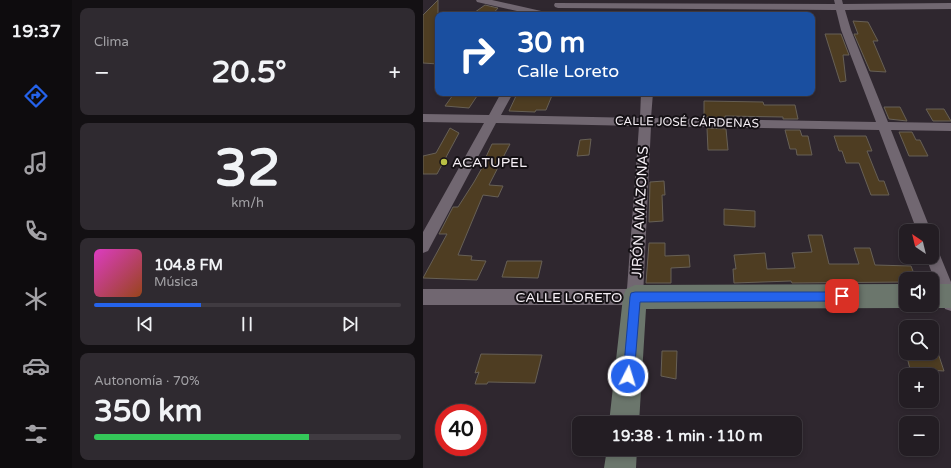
<!DOCTYPE html>
<html lang="es">
<meta charset="utf-8">
<style>
:root{--surface:#231d23;--page:#2f2a30;--text:#f1f3f6;--muted:#a3a2a6;--line:#403b41;--accent:#2563eb}
body{margin:0;font-family:"Varela Round",sans-serif;background:var(--page);color:var(--text);height:100vh;display:flex;flex-direction:column;font-size:15px;white-space:nowrap}
*{box-sizing:border-box;margin:0}
p{font-size:13px;color:var(--muted)}
.icon{flex:none;width:22px;height:22px;fill:none;stroke:currentColor;stroke-width:2;stroke-linecap:round;stroke-linejoin:round}
.map{position:relative;flex:1;overflow:hidden}
.side{display:flex;flex-direction:column;gap:8px;padding:8px;background:#131013;width:351px}
.side>*{flex:none}
.hud{position:absolute;left:12px;top:12px;width:380px;height:84px;border-radius:8px;box-shadow:0 2px 6px #0003,0 0 0 1px var(--line);background:#1a4fa0;color:#fff;overflow:hidden}
.needle{width:26px;rotate:325deg}
.buttons{position:absolute;left:476px;top:224px;display:grid;gap:8px}
.buttons a{display:grid;place-items:center;width:40px;height:40px;border-radius:8px;background:var(--surface);box-shadow:0 2px 6px #0003,0 0 0 1px var(--line);font-size:20px}
.speed{position:absolute;left:12px;top:404px;display:flex;gap:8px;font-size:20px;font-weight:700;text-align:center}
.speed>*{display:grid;place-content:center;width:52px;height:52px;border-radius:50%;background:var(--surface);box-shadow:0 2px 6px #0003,0 0 0 1px var(--line);line-height:1}
.speed .limit{border:6px solid #d22;background:#fff;color:#111}
.pin{position:absolute;display:grid;place-items:center;width:34px;height:34px;color:#fff;margin:-17px;border-radius:8px;box-shadow:0 2px 6px #0006}
.me{position:absolute;width:44px;margin:-22px;rotate:5deg;stroke-linejoin:round;filter:drop-shadow(0 0 3px #0008)}
.turn{display:flex;align-items:center;gap:14px;height:84px;padding:0 16px;font-size:18px}
.turn .icon{width:52px;height:52px;stroke-width:2.5}
.turn b{display:block;font-size:28px;line-height:34px}
.big{font-size:30px;font-weight:700;line-height:1.1}
.side .tile{flex:1;display:flex;flex-direction:column;justify-content:center;gap:6px;min-width:0;padding:0 14px;border-radius:8px;background:var(--page)}
.side .dial{align-items:center;gap:0}
.dial b{font-size:52px;line-height:1}
.song{display:flex;align-items:center;gap:12px}
.cover{width:48px;height:48px;border-radius:6px;background:linear-gradient(135deg,hsl(310 70% 55%),hsl(20 70% 35%))}
.played{height:4px;border-radius:2px;background:linear-gradient(90deg,var(--accent) 35%,var(--line) 35%)}
.keys{display:flex;justify-content:space-around;direction:ltr}
.heat{display:flex;justify-content:space-between;align-items:center;font-size:22px;direction:ltr}
.charge{height:6px;border-radius:3px;background:linear-gradient(90deg,#34c759 70%,var(--line) 0)}
.trip{position:absolute;left:149px;top:416px;width:230px;height:40px;border-radius:8px;background:var(--surface);box-shadow:0 2px 6px #0003,0 0 0 1px var(--line);font-weight:700;line-height:40px;text-align:center}
main{display:flex;flex:1;min-height:0}
.tabs{display:flex;flex-direction:column;width:72px;justify-content:space-around;align-items:center;background:#0e0c0e;color:var(--muted)}
.tabs .icon{width:28px;height:28px}
.tabs .selected{color:var(--accent)}
.tabs b{font-size:18px;color:var(--text)}
.map>svg:first-child{display:block}
</style>
<main>
<nav class="tabs">
<b>19:37</b>
<svg class="icon selected" aria-label="directions" viewBox="0 0 24 24"><path d="M12 3l9 9-9 9-9-9zM9 14v-3h6M13 9l2 2-2 2"/></svg>
<svg class="icon" aria-label="music" viewBox="0 0 24 24"><path d="M9 18V5l10-2v13"/><circle cx="6" cy="18" r="3"/><circle cx="16" cy="16" r="3"/></svg>
<svg class="icon" aria-label="phone" viewBox="0 0 24 24"><path d="M5 4h4l2 5-3 2q2 4 5 5l2-3 5 2v4C11 20 4 13 5 4z"/></svg>
<svg class="icon" aria-label="climate" viewBox="0 0 24 24"><path d="M12 3v18M4 7l16 10M4 17L20 7"/></svg>
<svg class="icon" aria-label="car" viewBox="0 0 24 24"><path d="M5 17H2v-5l4-1 3-4h7l3 4 3 1v5h-3M9 17h6M6 11h13"/><circle cx="7" cy="17" r="2"/><circle cx="17" cy="17" r="2"/></svg>
<svg class="icon" aria-label="filters" viewBox="0 0 24 24"><path d="M4 7h16M4 17h16"/><circle cx="9" cy="7" r="2"/><circle cx="15" cy="17" r="2"/></svg>
</nav>
<section class="side">
<div class="tile"><p>Clima</p>
<div class="heat"><a>−</a><b class="big">20.5°</b><a>+</a></div>
</div>
<div class="tile dial"><b>32</b><p>km/h</p></div>
<div class="tile">
<div class="song"><i class="cover"></i><div><b>104.8 FM</b><p>Música</p></div></div>
<div class="played"></div>
<div class="keys"><svg class="icon" aria-label="previous" viewBox="0 0 24 24"><path d="M18 5L8 12l10 7zM5 5v14"/></svg><svg class="icon" aria-label="pause" viewBox="0 0 24 24"><path d="M8 5v14M16 5v14"/></svg><svg class="icon" aria-label="next" viewBox="0 0 24 24"><path d="M6 5l10 7-10 7zM19 5v14"/></svg></div>
</div>
<div class="tile"><p>Autonomía · 70%</p><b class="big">350 km</b><div class="charge"></div></div>
</section>
<div class="map">
<svg width="528" height="468" viewBox="0 0 528 468">
<rect width="100%" height="100%" fill="#2f272f"/>
<path fill="#4e3d22" stroke="#676056" d="M15 0V64L0 63V15Z
M62 5 75 8 69 15H48Z
M430 21 445 22 455 41H450L463 72 447 71 431 34H435Z
M402 34H418L426 55H420L423 81 417 82Z
M102 93H130L123 110H113L112 112 86 111 93 96H100Z
M30 95 54 96 46 108 22 106Z
M281 101 340 102 341 105H372L375 119H360V117L302 116V118L283 117V116H281Z
M461 107H477L484 121 466 119Z
M503 109H521L528 121H510Z
M27 128 36 133 14 174H0V156L13 153Z
M284 128 303 129 305 150H285Z
M362 130H377L379 136H385L389 155H374L373 149H367Z
M476 132H489L493 140H497L505 156H486Z
M411 136H443L449 151H444L456 181H461L466 195H448L436 163H423L419 151H416Z
M168 139 166 155 154 156 157 140Z
M69 144H87L66 185 80 186 75 197 60 195 35 255 49 256 48 260 63 261 54 280 0 278 24 234H16L30 207H35L51 182 64 159H62Z
M241 181 242 195H239L240 221 226 222 227 182Z
M301 209 332 211V227L301 225Z
M385 235H399L406 264H436L431 248H447L452 265 488 266 493 279H483V282L369 283 368 281 311 283 310 269H313L311 255 342 253 344 269 372 268 369 253 389 252Z
M226 243H242V256L266 255 267 267 248 268V283H223Z
M84 261H119L115 278 79 277Z
M239 351H254L253 379 238 376Z
M483 353H515L521 371 487 369Z
M58 354 119 355 112 383 65 382 64 384H52L56 372 52 373Z"/>
<g fill="none" stroke-linecap="round" stroke-linejoin="round">
<path fill="#716771" fill-rule="evenodd" d="M53 0H69L127 13 128 15H112L54 2Z
M411 0H419L420 4 528 3V9L422 10 428 30 465 122 528 123V131L468 130 508 231H494L456 130 228 126 220 297 218 303 212 305H0V289H204L216 126 73 123 5 251 0 253V232L61 123 0 122V114L66 115 78 93H90L78 115 217 118 218 93H230L228 118 453 122 418 30 413 10 135 8 132 7 131 5 132 3 412 4Z
M509 246 514 248 528 282V311L522 309 503 257H509Z"/>
<path fill="#6b766c" fill-rule="evenodd" d="M483 284V305H490L483 308 223 309 216 423H186L200 297 203 289 212 285Z
M509 284H528V308H509L502 305H509Z
M184 449H214L213 468H181Z"/>
</g>
<path fill="#2563eb" stroke="#184099" d="M212 292H419L423 293 424 296 423 300 419 301 217 302 211 376 209 380 205 381 201 380 200 376 207 297 208 293Z"/>
<circle fill="#bac045" stroke="#151115" stroke-width="1.5" cx="21" cy="162" r="4"/>
<g text-anchor="middle" dominant-baseline="central" stroke-width="4" stroke-linejoin="round" paint-order="stroke">
<g font-size="12" fill="#f6f0f6" stroke="#151115">
<text transform="translate(264 122) rotate(1)">CALLE JOSÉ CÁRDENAS</text>
</g>
<g font-size="14" fill="#f6f0f6" stroke="#151115" text-anchor="start">
<text x="29" y="162">ACATUPEL</text>
</g>
<g font-size="14" fill="#f6f0f6" stroke="#151115">
<text transform="translate(217 212) rotate(-87)">JIRÓN AMAZONAS</text>
<text x="146" y="297">CALLE LORETO</text>
</g>
</g>
</svg>
<div class="buttons">
<a><svg class="needle" viewBox="-14 -14 28 28"><path d="M0-13l5 13h-10z" fill="#e53935"/><path d="M0 13l5-13h-10z" fill="#a3a2a6"/></svg></a>
<a><svg class="icon" aria-label="sound" viewBox="0 0 24 24"><path d="M4 9h4l5-4v14l-5-4H4zM17 9q2 3 0 6"/></svg></a>
<a><svg class="icon" aria-label="search" viewBox="0 0 24 24"><circle cx="10" cy="10" r="6"/><path d="M15 15l6 6"/></svg></a>
<a>+</a>
<a>−</a>
</div>
<div class="speed"><div class="limit">40</div></div>
<div class="pin" style="left:419px;top:296px;background:#d93025"><svg class="icon" aria-label="arrive" viewBox="0 0 24 24"><path d="M6 21V4h12l-3 4 3 4H6"/></svg></div>
<svg class="me" style="left:205px;top:376px" viewBox="-20 -20 40 40"><circle r="17" fill="#2563eb" stroke="#fff" stroke-width="3"/><path d="M0-11L8 9 0 5-8 9z" fill="#fff"/></svg>
<div class="trip">19:38 · 1 min · 110 m</div>
<div class="hud">
<div class="turn"><svg class="icon" aria-label="right" viewBox="0 0 24 24"><path d="M7 20v-9h11M14 6l5 5-5 5"/></svg><div><b>30 m</b>Calle Loreto</div></div>
</div>
</div>
</main>
